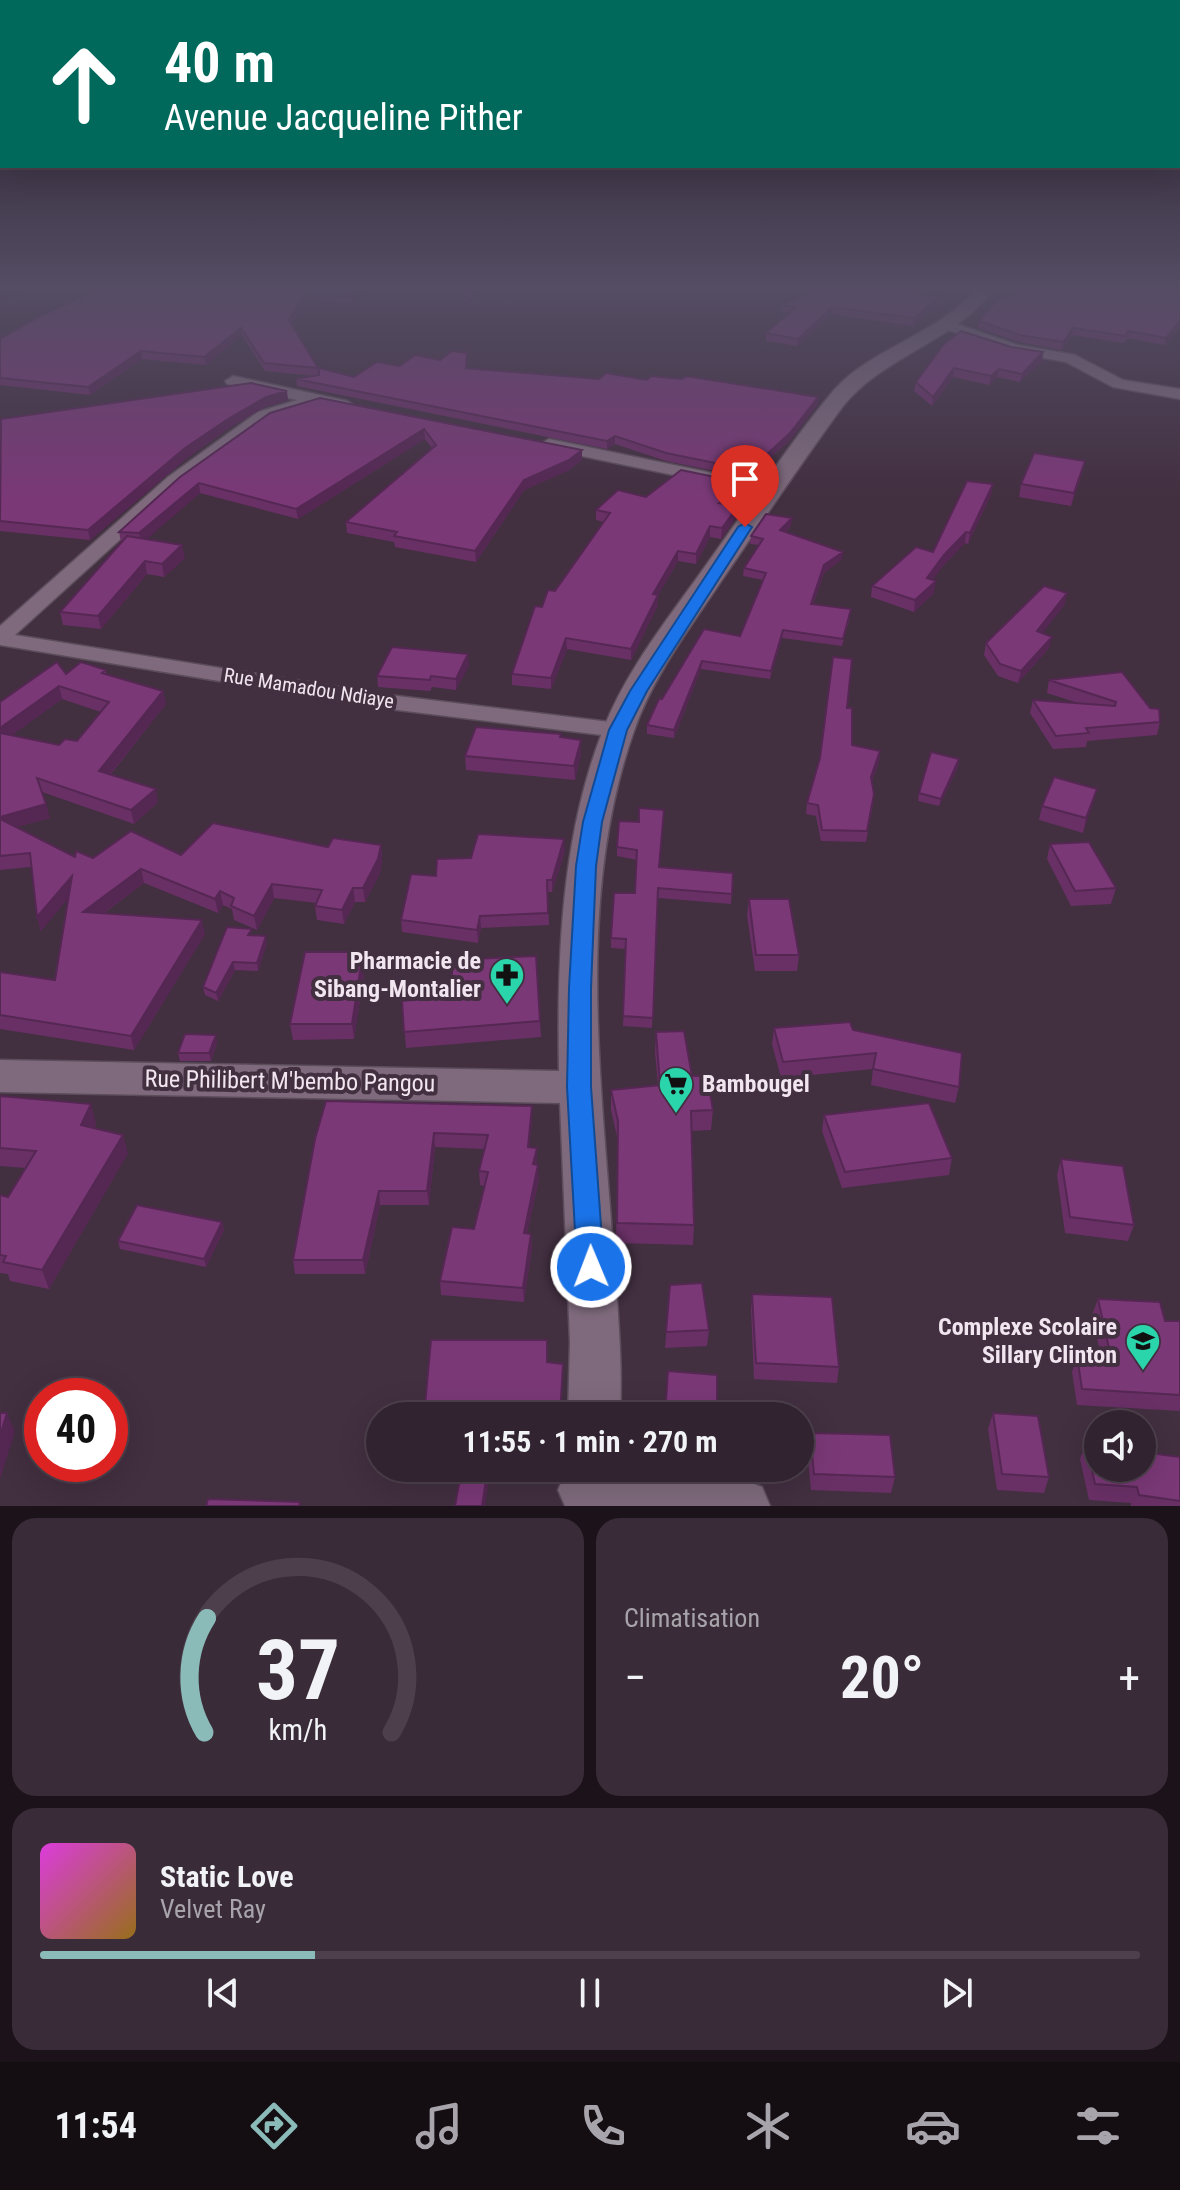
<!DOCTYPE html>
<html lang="fr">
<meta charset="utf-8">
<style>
:root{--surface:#322330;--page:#3a2b38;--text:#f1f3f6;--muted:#a8a4ab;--line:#4d404c;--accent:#8bbbb9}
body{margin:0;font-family:"Roboto Condensed",sans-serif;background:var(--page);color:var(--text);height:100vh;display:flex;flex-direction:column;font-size:30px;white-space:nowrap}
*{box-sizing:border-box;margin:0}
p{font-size:26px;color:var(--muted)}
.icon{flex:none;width:44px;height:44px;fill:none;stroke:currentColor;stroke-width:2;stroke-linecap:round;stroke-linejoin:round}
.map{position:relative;height:1506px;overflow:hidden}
.panel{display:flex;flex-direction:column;gap:12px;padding:12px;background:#1c131a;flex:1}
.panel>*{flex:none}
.top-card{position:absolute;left:0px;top:0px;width:1180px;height:168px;box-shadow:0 8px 32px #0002,0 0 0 2px var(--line);background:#00695c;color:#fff;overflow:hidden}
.fabs{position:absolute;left:1084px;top:1410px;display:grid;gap:16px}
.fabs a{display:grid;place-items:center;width:72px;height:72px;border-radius:50%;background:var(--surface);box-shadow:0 8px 32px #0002,0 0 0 2px var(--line);font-size:40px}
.speed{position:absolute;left:24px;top:1378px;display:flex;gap:16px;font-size:40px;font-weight:700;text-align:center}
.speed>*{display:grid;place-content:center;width:104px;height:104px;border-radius:50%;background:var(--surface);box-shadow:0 8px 32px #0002,0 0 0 2px var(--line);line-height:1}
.speed .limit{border:12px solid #d22;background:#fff;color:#111}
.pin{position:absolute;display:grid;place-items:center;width:68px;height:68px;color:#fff;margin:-82px -34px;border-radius:50% 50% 50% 0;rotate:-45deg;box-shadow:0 0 8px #0007}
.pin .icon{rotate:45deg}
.me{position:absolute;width:88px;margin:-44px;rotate:359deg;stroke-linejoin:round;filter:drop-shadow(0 0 6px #0008)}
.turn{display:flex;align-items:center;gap:28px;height:168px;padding:0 32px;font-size:36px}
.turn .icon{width:104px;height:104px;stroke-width:2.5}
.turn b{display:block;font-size:56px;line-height:68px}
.big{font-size:60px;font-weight:700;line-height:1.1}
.panel .card{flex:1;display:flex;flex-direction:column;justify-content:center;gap:12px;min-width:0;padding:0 28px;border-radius:24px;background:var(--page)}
.panel .dial{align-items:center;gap:0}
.dial svg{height:208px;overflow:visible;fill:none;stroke:var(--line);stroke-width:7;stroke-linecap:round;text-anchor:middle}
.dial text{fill:var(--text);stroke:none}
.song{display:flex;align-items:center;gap:24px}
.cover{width:96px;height:96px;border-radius:12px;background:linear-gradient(135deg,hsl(300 70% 55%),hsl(40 70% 35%))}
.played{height:8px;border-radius:4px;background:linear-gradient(90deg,var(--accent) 25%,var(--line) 25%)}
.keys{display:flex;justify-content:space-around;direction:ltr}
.heat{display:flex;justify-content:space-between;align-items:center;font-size:44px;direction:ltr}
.panel .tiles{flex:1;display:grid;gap:12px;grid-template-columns:1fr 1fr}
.card:last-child{grid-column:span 2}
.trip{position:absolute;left:366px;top:1402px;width:448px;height:80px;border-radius:40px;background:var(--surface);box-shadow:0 8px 32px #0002,0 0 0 2px var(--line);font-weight:700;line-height:80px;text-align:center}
.menu{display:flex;height:128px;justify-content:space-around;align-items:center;background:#140e13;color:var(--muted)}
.menu .icon{width:56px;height:56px}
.menu .on{color:var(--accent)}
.menu b{font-size:36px;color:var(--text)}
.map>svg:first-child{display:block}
</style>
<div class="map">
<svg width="1180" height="1506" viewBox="0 0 1180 1506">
<rect width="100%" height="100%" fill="#422f40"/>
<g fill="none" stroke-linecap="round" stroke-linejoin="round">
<g stroke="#5c4d5b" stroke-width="3">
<path id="minor" d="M945 320 1018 345 1075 355 1123 380 1180 389V399L1113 387 1066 362 1010 352 940 327V321Z
M233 376 347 401 355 406 347 411 320 405 270 420 180 485 15 635 389 695 618 723 626 725 630 730 626 735 618 737 389 709 0 645V626L168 477 258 412 297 400 227 384 225 381Z
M549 439 770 485 779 490 770 495 543 448 540 444Z"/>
</g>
<g stroke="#5c4d5b" stroke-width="3">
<path id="tertiary" d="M978 286H996C957 342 885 354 843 406 801 463 762 522 722 580 690 628 653 676 634 731 576 895 601 1078 613 1247 617 1303 623 1360 620 1416H568L570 1342 560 1103 0 1092V1060L559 1071C557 957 561 837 603 730 627 668 671 615 709 561 750 504 789 444 834 390 875 345 941 335 978 286Z
M574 1468C628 1468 713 1466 762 1487L770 1506H565L558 1490 566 1471Z"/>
</g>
<use href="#minor" fill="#7e6a7c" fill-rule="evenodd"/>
<use href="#tertiary" fill="#7e6a7c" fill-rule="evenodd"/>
</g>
<path fill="#693066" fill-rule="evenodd" d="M93 286H370L352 304 306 300 292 324 318 368 319 375 354 377 400 366 440 360H468L467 368 599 379 647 380 818 404 789 441 768 460 767 463H769V471L759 480 666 461 615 444 607 449 297 386 296 379 315 376 265 371 242 335 206 365 142 359 90 395 0 385V339L95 290Z
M448 286H474L473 306Z
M825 286H924L918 292 941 296 940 303 913 326 831 314 797 346 766 341V333L789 313 781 312V305Z
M1180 286V325L1165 345 1127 338 1124 343 1072 335 1061 350 1019 342 978 328 979 321 1010 297Z
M1011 347 1043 352 1042 361 1020 382 997 377 989 385 953 377 932 406 914 391 916 382Z
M320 398 582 450V460L569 470 524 490 476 562 395 547 394 542 347 533 346 522 432 448 425 439 298 519 200 493 146 539 185 558 164 577 147 574 101 629 63 625 60 612 121 542 119 532Z
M288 400 267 406 229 428 187 458 90 540 0 531V420Z
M1082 473 1071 506 1019 497 1021 484Z
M744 483 743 493 729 505 738 506 737 516 721 539 710 537 696 564 678 561 658 595V605L631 660 567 649 551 689 512 685V674L542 607 604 522 596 520V510L646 497Z
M993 484 991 495 968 544 965 543 942 567 932 580 934 593 914 612 871 597 872 586 933 552Z
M791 526 785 532 842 559 824 573 813 604 850 617 842 646 782 638 770 679 701 669 674 738 647 734V725L662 699 704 629 740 636 763 580 743 576 744 568 759 545 750 544 751 536Z
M1065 604 1042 633 1049 648 1018 683 998 676 984 655 986 643Z
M469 665 456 690 432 687 430 691 378 687 377 676Z
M106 670V674L163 691 166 704 110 775 158 802 134 824 42 792 50 818 16 827 75 857 93 858 381 845 382 859 380 873 365 902H355L344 924 317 920 315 906 317 903 274 898 257 930 234 920 232 909 223 905 218 913 144 883 103 914 205 934 134 1050 0 1029V972L55 980 68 898 41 931 37 917 31 867 0 870V702L66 674ZM62 699 101 712 77 741 59 745 12 735Z
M1122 672 1160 722 1157 735 1087 741 1086 747 1053 749 1030 713 1033 700 1078 703 1047 693 1049 680Z
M847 708 852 745 880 751 879 762 872 781 873 804 866 842 821 841 816 816 806 814 807 803Z
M561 737 581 740V754L575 780 466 770 465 756Z
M959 759 958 767 939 806 918 801 919 793Z
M1097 789 1083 833 1039 820 1042 806Z
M639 822 660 867 733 873 731 904 658 898 652 1028 623 1026 626 949 611 948V938L635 893 637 860 617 856V847Z
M1050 844 1116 888 1111 904 1071 906 1047 859Z
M565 851 552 892H548L549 925 481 928 478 943 402 932 401 920 436 876 471 858Z
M749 899 799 955 797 971H755L747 915Z
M253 935 267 943 258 971 235 970 218 1001 205 995 203 987Z
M365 968 354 1039 293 1040 290 1024Z
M402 1001 540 1021 541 1037 406 1048Z
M774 1028 853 1030 959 1087 955 1103 871 1085 873 1069 781 1078 772 1044Z
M656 1032 692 1076 713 1110 711 1130 691 1131 694 1225 693 1245 616 1243 618 1141 611 1110V1090L658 1085 655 1052Z
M217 1043 211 1061H180L178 1053Z
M0 1096 96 1123 94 1128 128 1153 49 1289 10 1281 8 1274 0 1273V1195L8 1197 26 1168 0 1166Z
M824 1115 952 1158 949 1175 842 1188 822 1131Z
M532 1120 529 1147 537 1162 536 1165 539 1179 527 1233 531 1234 532 1248 524 1302 441 1295 440 1281 474 1229 484 1186 480 1185 479 1171 485 1149 435 1147 429 1205H380L365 1274H295L293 1260 315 1139Z
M1061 1159 1134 1225 1128 1241 1065 1233 1057 1175Z
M222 1222 224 1230 206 1267 120 1249 118 1241Z
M670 1285 709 1330 707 1346 665 1348Z
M752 1294 839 1367 837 1383 754 1379 751 1310Z
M1098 1299 1165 1321H1180V1411L1077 1405 1072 1372 1077 1356 1101 1357 1092 1315Z
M993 1413 1049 1477 1044 1493 997 1490 988 1429Z
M810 1433 895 1477 891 1493 811 1490 807 1449Z
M1086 1443 1098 1468 1180 1457V1506H1131V1503L1089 1500 1080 1459Z
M422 1468H505L462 1470H423Z"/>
<path fill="#552753" d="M18 286H39L0 301V293Z
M363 286H370L352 304V297Z
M918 286H924L912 299 913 292Z
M305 293 306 300 290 327 289 320Z
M941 296 940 303 913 326 914 318Z
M832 307 831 314 797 346 798 339Z
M1180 320V325L1165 345 1166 338Z
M241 328 242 335 206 365 204 357Z
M1073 328 1072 335 1061 350 1063 342Z
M141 351 142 359 90 395 88 387Z
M1043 352 1042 361 1020 382 1022 374Z
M954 368 953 377 932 406 933 397Z
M999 369 997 377 989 385 991 376Z
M287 391 288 400 267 406 229 428 187 458 90 540 88 530 185 448 228 419 266 397Z
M818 397V404L789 441 768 460 767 464 762 462 765 456Z
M424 429 425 439 298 519 296 509Z
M615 436V444L607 449V441Z
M582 450V460L569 470 524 490 476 562 475 551 524 480Z
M1085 461 1082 473 1071 506 1074 493Z
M769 463V471L759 480V472Z
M199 483 200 493 141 544 139 533Z
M744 483 743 493 719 513V503Z
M993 484 991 495 968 544 970 533Z
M738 506 737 516 721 539 722 528Z
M792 518 791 526 779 537 780 530Z
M710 526V537L696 564V554Z
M966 532 965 543 942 567 926 590 927 578 944 555Z
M182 545 185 558 164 577 162 564Z
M678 551V561L658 595V605L631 660V649L653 594Z
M843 552 842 559 824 573 810 611 811 604 824 565Z
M145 561 147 574 101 629 98 616Z
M936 581 934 593 914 612 915 600Z
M1067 593 1065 604 1035 643 1037 631Z
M783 630 782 638 770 679 771 671Z
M1052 637 1049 648 1018 683 1021 671Z
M566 638 567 649 551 689V678Z
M468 654 469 665 456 690V679Z
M702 661 701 669 674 738V730Z
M59 686 62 699 0 744V728Z
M163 691 166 704 102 784 99 771Z
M581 740V754L575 780 574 766Z
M880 751 879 762 869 788 871 777Z
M959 759 958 767 939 806 941 799Z
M156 789 158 802 134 824 131 810Z
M1097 789 1093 804 1083 833 1086 818Z
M46 804 50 818 1 831 0 817Z
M564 839 565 851 552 892V880Z
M381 845 382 859 380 873 365 902 363 888Z
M141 869 144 883 86 926 83 912Z
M72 876 76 889 41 931 37 917Z
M272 884 274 898 257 930 254 916Z
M353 888 355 902 344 924 342 910Z
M220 891 223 905 218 913 215 899Z
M480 916 481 928 478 943 477 930Z
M202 920 205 934 134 1050 131 1036Z
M266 936 267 943 258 971 257 963Z
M363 952 365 968 354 1039 352 1024Z
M233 962 235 970 218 1001 216 993Z
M216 1035 217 1043 211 1061 209 1053Z
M91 1104 96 1123 86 1144 81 1125Z
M532 1106V1120L528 1161V1147Z
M434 1133 435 1147 429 1205 427 1191Z
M123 1135 128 1153 49 1289 42 1270Z
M537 1148V1162L533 1178V1164Z
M538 1165 539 1179 524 1247V1233Z
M379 1191 380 1205 365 1274 363 1260Z
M222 1222 224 1230 206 1267 204 1259Z
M531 1234 532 1248 524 1302 523 1288Z
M7 1413 15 1432 0 1479V1436Z
M488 1468H491L485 1506H482Z"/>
<path fill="#7a3877" stroke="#552753" stroke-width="2" d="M0 286H18L0 293Z
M95 286H363L352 297 305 293 289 320 318 368 264 363 241 328 204 357 141 351 88 387 0 378V339L42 315 96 290Z
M454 286H474L472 301Z
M818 286H918L913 292 941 296 914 318 832 307 798 339 766 333 796 307 781 305Z
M1015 286H1180V320L1166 338 1128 331 1126 336 1073 328 1063 342 1020 335 979 321 1000 296 1010 297Z
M961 331 1011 347 1043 352 1022 374 999 369 991 376 954 368 933 397 916 382 944 344Z
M452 351 467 353 466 368 599 379 606 373 647 380 651 376 682 379 686 376 818 397 790 433 765 456 768 457 762 462 769 463 759 472 666 453 615 436 607 441 296 379 319 375V368L354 377 377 362 400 366 415 355 440 360Z
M251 383 287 391 266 397 228 419 185 448 88 530 0 521 1 419Z
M320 398 582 450 569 460 524 480 475 551 394 536 397 532 346 522 436 445 424 429 296 509 199 483 139 533 119 532 180 477 270 413Z
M1034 453 1085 461 1074 493 1021 484Z
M681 470 744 483 719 503 738 506 722 528 710 526 696 554 678 551 653 594 658 595 631 649 566 638 551 678 512 674 535 606 542 607 548 590 555 591 610 513 596 510 618 490 646 497Z
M967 481 993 484 970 533 966 532 944 555 927 578 936 581 915 600 872 586 916 547 933 552Z
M766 514 792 518 780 530 843 552 824 565 811 604 851 609 843 639 783 630 771 671 702 661 674 730 647 725 659 699H662L704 629 740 636 766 573 744 568 763 539 751 536Z
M127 536 182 545 162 564 145 561 98 616 60 612Z
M1044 586 1067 593 1037 631 1052 637 1021 671 1000 664 986 643Z
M392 647 468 654 456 679 431 676 430 680 377 676Z
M833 657 852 659 847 708H852V745L880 751 871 777 874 794 867 831 822 830 818 805 807 803 820 758Z
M57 662 66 674 81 662 106 670 102 673 163 691 99 771 156 789 131 810 37 778 46 804 0 817V733L59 745 65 739 77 741 109 702 59 686 0 728V702Z
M1122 672 1150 708 1159 709 1160 722 1086 728 1089 733 1056 736 1033 700 1115 706 1116 702 1049 680Z
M476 727 561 734 560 737 581 740 574 766 465 756Z
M931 752 959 759 941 799 919 793Z
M1054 777 1097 789 1086 818 1042 806Z
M639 808 664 810 659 867 733 873 732 894 658 888 653 1018 623 1016 626 939 611 938 614 893H635L637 850 617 847 619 821 639 822Z
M0 819 75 857 76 851 93 858 131 831 181 855 213 823 328 847 333 838 381 845 378 859 363 888H353L342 910 315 906 322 890 272 884 254 916 231 906 234 898 220 891 215 899 141 869 83 912 202 920 131 1036 0 1015V972L55 980 72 876 37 917 30 853 0 856Z
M478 834 564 839 552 880H547L548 913 480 916 477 930 401 920 411 874 436 876 437 859 471 858Z
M1089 842 1116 888 1075 891 1050 844Z
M749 899H789L799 955H756Z
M227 927 252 929 248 935 266 936 257 963 233 962 216 993 203 987Z
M305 952H363L352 1024H290Z
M536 956 540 1021 404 1032 402 1001 452 996V960Z
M850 1022 853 1030 962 1053 959 1087 873 1069 876 1053 783 1062 774 1028Z
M684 1031 692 1076H707L713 1110 691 1111 694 1225 617 1223 618 1121 611 1090 660 1085 656 1032Z
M185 1034 216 1035 209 1053H178Z
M0 1096 91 1104 81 1125 123 1135 42 1270 3 1262 6 1256 0 1255V1195L8 1197 36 1151 0 1148Z
M326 1101 532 1106 528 1147 537 1148 533 1164 538 1165 524 1233 531 1234 523 1288 440 1281 452 1227 474 1229 488 1172 479 1171 488 1135 434 1133 427 1191H379L363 1260H293L315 1139Z
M929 1103 952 1158 845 1172 824 1115Z
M1061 1159 1123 1166 1134 1225 1070 1217Z
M137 1205 222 1222 204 1259 118 1241Z
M702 1283 709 1330 666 1332 670 1285Z
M752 1294 832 1297 839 1367 756 1363Z
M1098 1299 1160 1302 1165 1321H1180V1395L1082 1389 1077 1356 1111 1357Z
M431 1340H547V1362L563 1364 560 1416H424Z
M668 1371 717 1375V1403L744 1406V1416H665Z
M0 1413H7L0 1436Z
M993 1413 1038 1416 1049 1477 1002 1474Z
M810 1433 890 1435 895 1477 814 1474Z
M1086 1443 1098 1444V1468H1142V1452L1180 1457V1501L1139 1495 1137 1487 1095 1484Z
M462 1468H488L482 1506H455Z
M208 1499 300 1502 299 1506H206Z"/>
<linearGradient id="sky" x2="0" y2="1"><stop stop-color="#241a23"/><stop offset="0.58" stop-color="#544d64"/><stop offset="1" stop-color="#544d64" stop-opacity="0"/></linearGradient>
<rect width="1180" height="497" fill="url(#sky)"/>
<path fill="#1a73e8" stroke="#114b97" stroke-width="2" d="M745 523 752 527 647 691 627 730 602 822 596 866 591 988V1087L604 1267 600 1276 591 1279 581 1276 577 1267 567 1087 569 988 576 866 583 822 609 730 630 691 738 527Z"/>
<defs>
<g id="pharmacy-pin" transform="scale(1.8)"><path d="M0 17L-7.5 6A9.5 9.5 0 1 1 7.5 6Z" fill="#2ad5ac" stroke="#422f40"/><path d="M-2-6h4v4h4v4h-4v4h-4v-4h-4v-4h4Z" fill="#111"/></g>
<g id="supermarket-pin" transform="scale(1.8)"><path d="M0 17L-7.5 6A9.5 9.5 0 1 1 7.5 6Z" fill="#2ad5ac" stroke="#422f40"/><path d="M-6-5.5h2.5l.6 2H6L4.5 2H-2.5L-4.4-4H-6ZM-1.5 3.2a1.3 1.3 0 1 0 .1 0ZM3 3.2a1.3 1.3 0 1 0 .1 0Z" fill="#111"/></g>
<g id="school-pin" transform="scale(1.8)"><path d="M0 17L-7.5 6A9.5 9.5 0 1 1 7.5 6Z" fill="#2ad5ac" stroke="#422f40"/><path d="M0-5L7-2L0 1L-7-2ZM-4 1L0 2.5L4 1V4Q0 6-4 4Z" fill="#111"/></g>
</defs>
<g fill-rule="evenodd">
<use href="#pharmacy-pin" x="507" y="975"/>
<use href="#supermarket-pin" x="676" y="1084"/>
<use href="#school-pin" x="1143" y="1341"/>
</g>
<g text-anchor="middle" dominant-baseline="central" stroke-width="8" stroke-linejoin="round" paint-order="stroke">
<g font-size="20" fill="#f1e5f0" stroke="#422f40">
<text transform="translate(309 688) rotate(9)">Rue Mamadou Ndiaye</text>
</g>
<g font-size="24" font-weight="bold" fill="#f1e5f0" stroke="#422f40" text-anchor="end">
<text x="481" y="961">Pharmacie de<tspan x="481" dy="28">Sibang-Montalier</tspan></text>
<text x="702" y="1084" text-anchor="start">Bambougel</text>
<text x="1117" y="1327">Complexe Scolaire<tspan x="1117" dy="28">Sillary Clinton</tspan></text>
</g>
<g font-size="24" fill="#f1e5f0" stroke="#422f40">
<text transform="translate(290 1081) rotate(1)">Rue Philibert M'bembo Pangou</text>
</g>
</g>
</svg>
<div class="fabs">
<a><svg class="icon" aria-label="sound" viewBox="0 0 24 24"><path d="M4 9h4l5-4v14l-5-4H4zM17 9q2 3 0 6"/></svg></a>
</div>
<div class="speed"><div class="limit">40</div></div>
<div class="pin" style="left:745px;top:527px;background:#d93025"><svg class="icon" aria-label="arrive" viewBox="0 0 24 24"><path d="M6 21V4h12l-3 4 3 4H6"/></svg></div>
<svg class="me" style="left:591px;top:1267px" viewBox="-20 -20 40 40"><circle r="17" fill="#1a73e8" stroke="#fff" stroke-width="3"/><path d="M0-11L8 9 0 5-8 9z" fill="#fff"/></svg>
<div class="trip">11:55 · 1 min · 270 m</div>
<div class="top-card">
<div class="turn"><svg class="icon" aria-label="ahead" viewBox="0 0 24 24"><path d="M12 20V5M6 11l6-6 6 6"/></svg><div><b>40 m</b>Avenue Jacqueline Pither</div></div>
</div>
</div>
<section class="panel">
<div class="tiles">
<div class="card dial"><svg viewBox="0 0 100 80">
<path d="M14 69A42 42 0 1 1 86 69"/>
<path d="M14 69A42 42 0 0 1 15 25" stroke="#8bbbb9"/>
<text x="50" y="56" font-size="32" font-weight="700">37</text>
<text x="50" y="72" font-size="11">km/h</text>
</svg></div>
<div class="card"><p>Climatisation</p>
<div class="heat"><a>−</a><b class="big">20°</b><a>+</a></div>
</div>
<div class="card">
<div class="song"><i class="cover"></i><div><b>Static Love</b><p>Velvet Ray</p></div></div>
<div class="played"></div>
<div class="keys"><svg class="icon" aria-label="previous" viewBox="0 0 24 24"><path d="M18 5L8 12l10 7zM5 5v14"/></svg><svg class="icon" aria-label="pause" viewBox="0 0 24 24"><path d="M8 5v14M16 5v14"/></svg><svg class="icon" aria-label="next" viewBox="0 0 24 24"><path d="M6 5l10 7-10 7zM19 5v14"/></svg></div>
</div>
</div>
</section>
<nav class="menu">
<b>11:54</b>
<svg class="icon on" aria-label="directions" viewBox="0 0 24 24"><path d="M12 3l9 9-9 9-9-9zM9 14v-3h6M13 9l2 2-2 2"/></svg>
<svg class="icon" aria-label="music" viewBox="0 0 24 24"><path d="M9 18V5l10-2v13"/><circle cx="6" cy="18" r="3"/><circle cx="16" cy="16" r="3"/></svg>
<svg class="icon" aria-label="phone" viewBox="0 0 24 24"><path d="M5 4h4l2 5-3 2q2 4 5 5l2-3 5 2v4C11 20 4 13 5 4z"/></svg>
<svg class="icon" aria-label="climate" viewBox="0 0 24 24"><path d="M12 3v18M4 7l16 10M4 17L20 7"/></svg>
<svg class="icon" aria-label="car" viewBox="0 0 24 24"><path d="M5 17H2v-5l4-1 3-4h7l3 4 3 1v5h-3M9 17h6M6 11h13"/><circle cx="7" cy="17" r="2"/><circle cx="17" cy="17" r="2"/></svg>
<svg class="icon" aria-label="filters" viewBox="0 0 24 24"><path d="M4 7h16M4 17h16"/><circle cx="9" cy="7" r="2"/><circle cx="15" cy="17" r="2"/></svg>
</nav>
